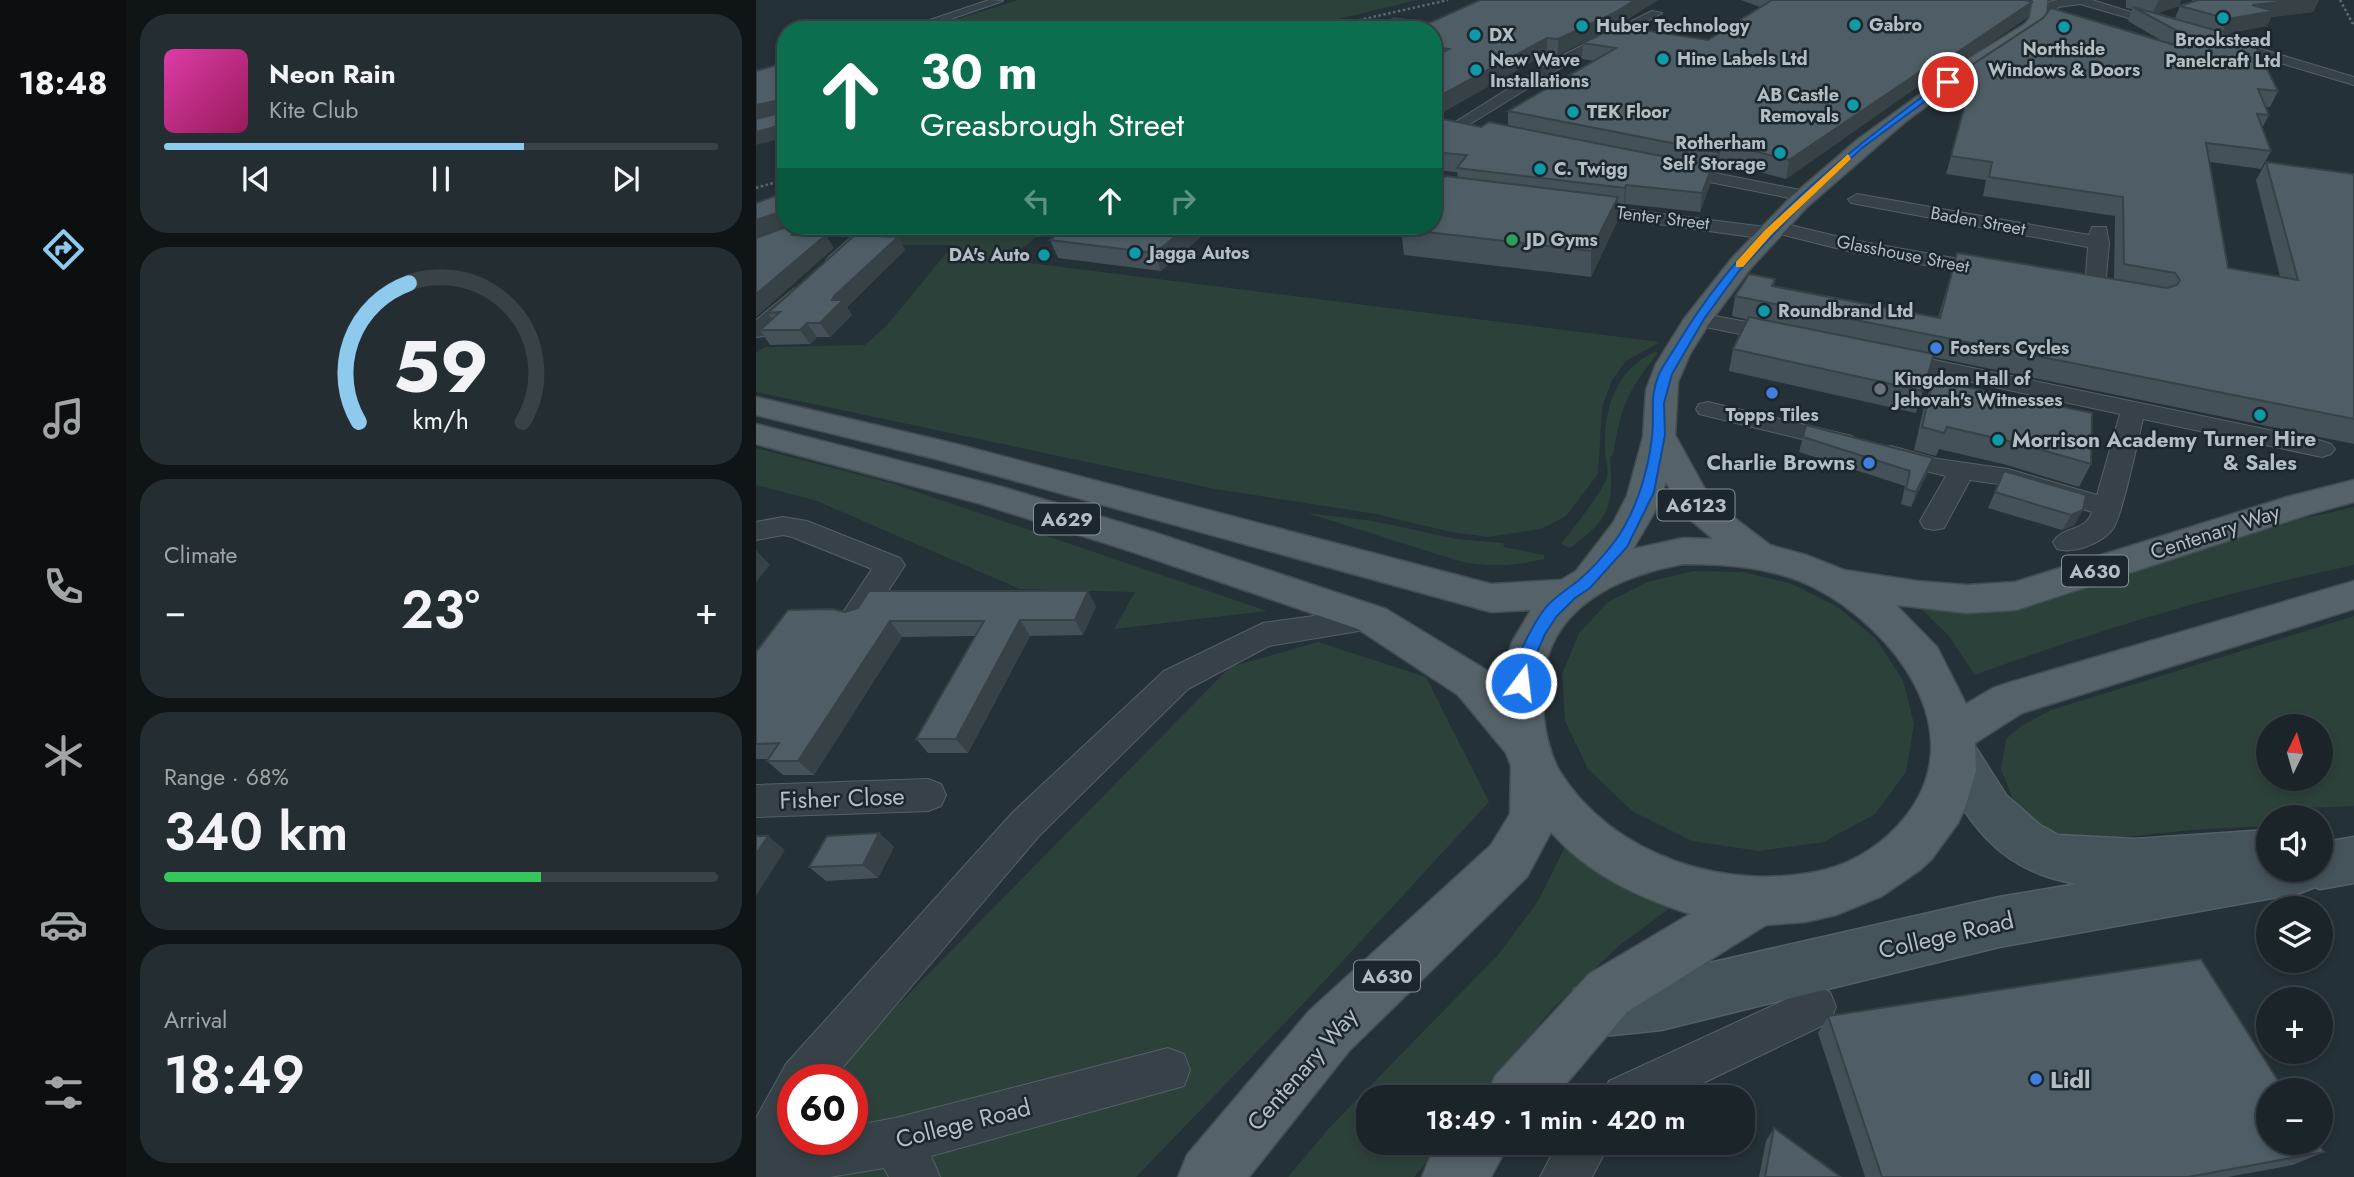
<!DOCTYPE html>
<meta charset="utf-8">
<style>
:root{--surface:#1b2529;--page:#242d31;--text:#f1f3f6;--muted:#a0a5a8;--line:#394246;--accent:#8ecaed}
body{margin:0;font-family:Jost,sans-serif;background:var(--page);color:var(--text);height:100vh;display:flex;flex-direction:column;font-size:26px;white-space:nowrap}
*{box-sizing:border-box;margin:0}
p{font-size:23px;color:var(--muted)}
.icon{flex:none;width:38px;height:38px;fill:none;stroke:currentColor;stroke-width:2;stroke-linecap:round;stroke-linejoin:round}
.map{position:relative;flex:1;overflow:hidden}
.sheet{display:flex;flex-direction:column;gap:14px;padding:14px;background:#0f1417;width:630px}
.sheet>*{flex:none}
.guide{position:absolute;left:21px;top:21px;width:665px;height:214px;border-radius:28px;box-shadow:0 4px 10px #0003,0 0 0 2px var(--line);background:#0b6e4f;color:#fff;overflow:hidden}
.needle{width:46px;rotate:5deg}
.controls{position:absolute;left:1500px;top:714px;display:grid;gap:14px}
.controls a{display:grid;place-items:center;width:77px;height:77px;border-radius:50%;background:var(--surface);box-shadow:0 4px 10px #0003,0 0 0 2px var(--line);font-size:35px}
.speed{position:absolute;left:21px;top:1064px;display:flex;gap:14px;font-size:35px;font-weight:700;text-align:center}
.speed>*{display:grid;place-content:center;width:91px;height:91px;border-radius:50%;background:var(--surface);box-shadow:0 4px 10px #0003,0 0 0 2px var(--line);line-height:1}
.speed .limit{border:10px solid #d22;background:#fff;color:#111}
.pin{position:absolute;display:grid;place-items:center;width:60px;height:60px;color:#fff;margin:-30px;border:4px solid #fff;border-radius:50%;box-shadow:0 2px 7px #0007}
.me{position:absolute;width:77px;margin:-38px;rotate:15deg;stroke-linejoin:round;filter:drop-shadow(0 0 5px #0008)}
.turn{display:flex;align-items:center;gap:24px;height:147px;padding:0 28px;font-size:32px}
.turn .icon{width:91px;height:91px;stroke-width:2.5}
.turn b{display:block;font-size:49px;line-height:60px}
.lanes{display:flex;align-items:center;height:66px;padding:0 28px;background:#0003;justify-content:center;gap:35px;direction:ltr}
.lanes .off{opacity:.35}
.big{font-size:52px;font-weight:600;line-height:1.1}
.sheet .widget{flex:1;display:flex;flex-direction:column;justify-content:center;gap:10px;min-width:0;padding:0 24px;border-radius:28px;background:var(--page)}
.sheet .dial{align-items:center;gap:0}
.dial svg{height:182px;overflow:visible;fill:none;stroke:var(--line);stroke-width:7;stroke-linecap:round;text-anchor:middle}
.dial text{fill:var(--text);stroke:none}
.song{display:flex;align-items:center;gap:21px}
.cover{width:84px;height:84px;border-radius:10px;background:linear-gradient(135deg,hsl(320 70% 55%),hsl(330 70% 35%))}
.played{height:7px;border-radius:4px;background:linear-gradient(90deg,var(--accent) 65%,var(--line) 65%)}
.keys{display:flex;justify-content:space-around;direction:ltr}
.heat{display:flex;justify-content:space-between;align-items:center;font-size:38px;direction:ltr}
.charge{height:10px;border-radius:5px;background:linear-gradient(90deg,#34c759 68%,var(--line) 0)}
.trip{position:absolute;left:600px;top:1085px;width:399px;height:70px;border-radius:28px;background:var(--surface);box-shadow:0 4px 10px #0003,0 0 0 2px var(--line);font-weight:600;line-height:70px;text-align:center}
main{display:flex;flex:1;min-height:0}
.tabs{display:flex;flex-direction:column;width:126px;justify-content:space-around;align-items:center;background:#0b0f10;color:var(--muted)}
.tabs .icon{width:49px;height:49px}
.tabs .on{color:var(--accent)}
.tabs b{font-size:32px;color:var(--text)}
.map>svg:first-child{display:block}
</style>
<main>
<nav class="tabs">
<b>18:48</b>
<svg class="icon on" aria-label="directions" viewBox="0 0 24 24"><path d="M12 3l9 9-9 9-9-9zM9 14v-3h6M13 9l2 2-2 2"/></svg>
<svg class="icon" aria-label="music" viewBox="0 0 24 24"><path d="M9 18V5l10-2v13"/><circle cx="6" cy="18" r="3"/><circle cx="16" cy="16" r="3"/></svg>
<svg class="icon" aria-label="phone" viewBox="0 0 24 24"><path d="M5 4h4l2 5-3 2q2 4 5 5l2-3 5 2v4C11 20 4 13 5 4z"/></svg>
<svg class="icon" aria-label="climate" viewBox="0 0 24 24"><path d="M12 3v18M4 7l16 10M4 17L20 7"/></svg>
<svg class="icon" aria-label="car" viewBox="0 0 24 24"><path d="M5 17H2v-5l4-1 3-4h7l3 4 3 1v5h-3M9 17h6M6 11h13"/><circle cx="7" cy="17" r="2"/><circle cx="17" cy="17" r="2"/></svg>
<svg class="icon" aria-label="filters" viewBox="0 0 24 24"><path d="M4 7h16M4 17h16"/><circle cx="9" cy="7" r="2"/><circle cx="15" cy="17" r="2"/></svg>
</nav>
<section class="sheet">
<div class="widget">
<div class="song"><i class="cover"></i><div><b>Neon Rain</b><p>Kite Club</p></div></div>
<div class="played"></div>
<div class="keys"><svg class="icon" aria-label="previous" viewBox="0 0 24 24"><path d="M18 5L8 12l10 7zM5 5v14"/></svg><svg class="icon" aria-label="pause" viewBox="0 0 24 24"><path d="M8 5v14M16 5v14"/></svg><svg class="icon" aria-label="next" viewBox="0 0 24 24"><path d="M6 5l10 7-10 7zM19 5v14"/></svg></div>
</div>
<div class="widget dial"><svg viewBox="0 0 100 80">
<path d="M14 69A42 42 0 1 1 86 69"/>
<path d="M14 69A42 42 0 0 1 36 8" stroke="#8ecaed"/>
<text x="50" y="56" font-size="32" font-weight="700">59</text>
<text x="50" y="72" font-size="11">km/h</text>
</svg></div>
<div class="widget"><p>Climate</p>
<div class="heat"><a>−</a><b class="big">23°</b><a>+</a></div>
</div>
<div class="widget"><p>Range · 68%</p><b class="big">340 km</b><div class="charge"></div></div>
<div class="widget"><p>Arrival</p><b class="big">18:49</b></div>
</section>
<div class="map">
<svg width="1598" height="1177" viewBox="0 0 1598 1177">
<rect width="100%" height="100%" fill="#243137"/>
<path fill="#2d413b" fill-rule="evenodd" d="M262 0H662L536 30H166Z
M140 226H295L251 260 904 342 870 361 856 380 846 408 842 474 810 516 785 529 732 537 695 532 620 514 459 489 0 392V353L9 347 109 345 131 325 197 245H123Z
M899 352 902 353C870 394 866 404 857 455L854 457C858 506 854 519 814 548L805 544C815 531 848 490 851 477 853 469 849 459 849 451 847 410 860 368 899 352Z
M0 448 135 483 511 611 358 629 379 592 264 589 61 501 0 485Z
M1598 507V565C1469 592 1343 629 1219 675L1192 635 1159 603H1261L1546 519Z
M551 513 617 521 701 539 747 543 748 547 788 555V559C762 566 734 567 706 562Z
M938 571 987 572 1036 584 1082 607 1120 639 1147 680 1158 724 1150 772 1119 814 1068 842 1003 851 936 841 876 811 832 769 809 721 806 674 823 633 852 602 891 582Z
M1598 616V806L1548 808 1536 817H1512V826L1436 830 1338 840 1300 835 1260 807 1245 769 1250 739 1265 726 1295 710ZM1512 726H1564V779H1512Z
M562 642 670 677 733 802 548 1003 380 1177H35L96 1139V1080H74L78 1070 474 667Z
M809 847C839 877 876 892 914 908L865 944 797 1008 724 1097H612V1143H686L658 1177H532L574 1127 742 955 782 901Z"/>
<g fill="none" stroke-linecap="round" stroke-linejoin="round">
<g stroke="#556066" stroke-width="2">
<path id="street" d="M233 0 247 1 163 30H144Z
M1301 0H1336L1417 25 1411 29 1324 4 1302 7 1298 16 1278 22V16L1289 12 1293 2Z
M896 11 906 13 811 64 706 129H696L693 126 801 58Z
M1465 37 1598 77V85L1461 44V38Z
M914 164 1049 191 1058 196 1049 201 908 173 906 169 908 165Z
M1101 194 1333 235 1336 227H1350L1353 243 1349 289 1346 293H1332L1329 289 1332 247 1095 203 1092 199Z
M820 203 1009 227 1018 221 1096 240 1237 265 1244 267 1247 271 1244 275 1237 277 1096 252 1020 233 1011 239 814 212 811 208 814 204Z
M108 226H127L86 266H72L69 262 72 258Z
M45 287 52 289 55 293 52 297 8 336 0 337V320L38 289Z
M943 313 1028 329 1036 331 1039 336 1036 341 1028 343 935 324 932 319 935 314Z
M1135 351 1566 441 1575 444 1579 449 1575 454 1566 457 1387 419C1382 438 1366 519 1356 530 1344 544 1318 554 1301 549L1297 542C1306 526 1330 532 1336 512L1249 485 1214 480 1188 528 1178 530 1168 528 1164 521 1190 476 1126 460 1122 454 1126 448 1135 446 1182 459 1252 469 1341 495 1364 414 1127 363 1124 358 1127 353Z
M952 402 1096 436 1100 441 1096 446 1087 449 943 414 940 409 943 404Z
M27 517 51 521 144 558 149 565 112 622 101 625 90 622 86 614 116 569 36 537 27 535 0 540V522Z
M616 608 627 611 631 619 627 627 513 646 432 689 283 836 76 1080H37V1139H96V1126L139 1118 412 1048 428 1054 434 1070 428 1086 175 1156 184 1177H133L128 1168 74 1177H0V1118L30 1064 257 812 408 671 507 623Z
M172 779 185 784 190 795 185 806 172 811 0 817V785Z
M1059 986 1074 992 1080 1007 1074 1022 918 1097H846L853 1081Z
M802 1143H854L836 1177H784Z"/>
</g>
<g stroke="#556066" stroke-width="3">
<path id="secondary" d="M1199 734 1215 740 1250 795 1284 825 1302 835 1379 839 1512 830V870H1564V843L1598 837V883L1564 889 1559 887 1544 893 1243 947 905 1030 838 1037 818 1029 810 1009 818 989 838 981 905 974 1243 897 1321 884C1241 871 1210 821 1176 753L1183 740Z"/>
</g>
<g stroke="#434e54" stroke-width="3">
<path id="primary" d="M1277 0H1291L1290 19 1281 30 1226 65 1149 122 1052 206 994 269 952 325 934 354 922 382 919 435 955 500 1014 545 1050 555 1088 570 1161 581 1211 585 1259 582 1531 497 1598 480V502L1554 514 1260 610 1211 613 1140 605 1181 647 1210 704 1237 688 1252 683 1598 581V609L1266 713 1219 743 1220 771 1209 808 1202 823 1175 860 1164 870 1126 896 1080 915 1049 922 1010 925 871 1012 799 1097H730L739 1076 833 974 934 914C881 897 832 874 795 832L771 877 593 1051 493 1177H422L431 1155 553 1011 735 845 754 814 755 766 750 753 702 695 602 629 374 551 222 503 0 444V424L246 487 400 533 630 609 732 671 744 685 756 642 775 610 735 612 180 459 0 415V397L200 444 735 584 805 580 820 571 857 523 871 496 887 437 890 390 900 364 928 319 976 258 1036 196 1101 140 1214 58 1269 24 1274 18ZM910 482 929 515 957 539 927 538 877 549 898 513ZM927 564C971 564 1017 567 1057 587 1138 628 1217 731 1150 816 1130 842 1100 862 1068 870 972 893 855 856 803 770 793 752 789 731 787 711 778 618 847 579 927 564Z
M684 1143H753L735 1177H666L675 1155Z"/>
</g>
<use href="#street" fill="#374248" fill-rule="evenodd"/>
<use href="#secondary" fill="#45535a" fill-rule="evenodd"/>
<use href="#primary" fill="#556268" fill-rule="evenodd"/>
<path stroke="#5b6971" stroke-width="2.5" stroke-dasharray="2.5 2.5" stroke-linecap="butt" d="M1584 0 1598 26
M559 30 692 0
M0 188 30 179"/>
</g>
<path fill="#445158" d="M724 0H902L859 27 952 40 1004 7 985 0H1269L1276 2 1272 17 1170 87 1164 85 1030 179 963 161 960 170H956L954 185 944 212 869 204 868 207 861 206V222L835 277 648 255 645 229 702 177 701 172 677 170V117L725 127 752 126V111L839 61 826 59 827 43 848 32 802 55 791 53 682 115H677V30L673 23Z
M1370 0H1425L1423 6 1401 13 1419 18 1424 6 1436 2V0H1563L1557 12 1515 17 1511 26 1472 33 1522 91 1514 107H1509L1513 115 1506 128 1515 151 1505 169 1454 162 1472 268 1524 276 1500 180 1510 162 1598 174V444L1177 357 1160 413 973 371 977 349 992 320 976 316 979 296 1019 279 1018 286 1182 318 1201 253 1358 280 1359 216 1227 196 1230 180 1190 174 1212 96 1194 92 1199 76 1408 42 1372 21 1376 9 1370 8Z
M447 235 405 271 302 258 294 240Z
M142 237 149 250 91 307 96 315 74 337H61L54 344 14 345 4 330 16 319 12 313Z
M1177 380 1335 464 1323 487 1251 465 1183 449 1180 456 1158 450 1169 402Z
M1047 437 1171 474 1155 507 1145 504 1149 486 1043 452Z
M1248 471 1327 510 1318 525 1306 530 1232 508Z
M340 606 327 635 274 636 212 753H172L160 739 219 636 146 637 58 775H27L11 761 12 759H0V652L89 612Z
M123 833 138 847 122 878 70 881 53 867Z
M1072 1016 1568 1152 1537 1165 1472 1177H1109L1062 1033Z
M1018 1128 1085 1177H1003L1010 1141Z"/>
<path fill="#374247" d="M879 0H902L857 28 802 55V39Z
M1404 0H1425L1423 6 1396 15 1402 1Z
M1540 0H1563L1557 12 1515 17 1511 26 1465 35 1472 19 1496 5Z
M1276 2 1272 17 1170 87 1175 70Z
M791 38V53L682 115 680 98Z
M1168 69 1164 85 1030 179 1033 160Z
M25 100 30 111 0 118V105Z
M30 124V137L0 145V132Z
M965 143 963 161 960 170 962 152Z
M956 166 954 185 944 212 946 193Z
M870 185 869 204 868 207 869 188Z
M862 197 861 222 835 277V251Z
M27 210 30 215V226L0 237V220Z
M58 226H98L71 237 78 248 0 317V294L35 235Z
M430 226H444L447 235 405 271 399 253Z
M142 237 149 250 91 307 96 315 74 337 64 323 78 296Z
M51 323 61 337 54 344 44 330Z
M1177 458 1171 474 1155 507 1160 492Z
M1327 510 1318 525 1306 530 1315 515Z
M0 550 14 565 0 582Z
M332 591 340 606 327 635 319 620Z
M264 620 274 636 212 753 200 739Z
M134 621 146 637 58 775 42 761Z
M123 833 138 847 122 878 107 865Z
M12 836 29 850 0 896V854Z"/>
<path fill="#4f5e66" stroke="#374247" stroke-width="2" d="M724 0H879L858 13 802 39 791 38 680 98H677V57L693 49 677 47V30H612L638 18 673 23Z
M1016 0H1269L1276 2 1175 70 1168 69 1033 160 965 143 962 152 752 111 860 48 827 43 861 26 952 40Z
M1442 0H1540L1496 5 1518 11 1472 19 1424 6Z
M1377 7 1497 41 1522 91 1502 89 1513 115 1501 114 1515 151 1450 143 1472 268 1542 280 1510 162 1598 174V419L979 296 993 274 1019 279 1016 286 1184 318 1201 253 1411 288 1421 285 1424 280 1419 273 1368 264 1367 197 1233 177 1236 162 1195 156 1216 79 1199 76 1287 18 1295 8 1422 46 1427 34Z
M30 62V124L0 132V119L24 113 25 100 0 105V71Z
M677 117 725 127 733 122 956 166 946 193 870 185 869 188 701 168 711 155 677 152Z
M689 176 862 197 835 251 645 229 647 226H677V190Z
M30 192V210L0 220V203Z
M33 226H58L35 235H70L0 294V238Z
M313 226H432L399 253 294 240Z
M99 235 142 237 78 296 76 300H87L64 323H51L44 330H4L24 312 12 313Z
M993 317 1178 354 1167 391 977 349Z
M1177 380 1336 413 1335 464 1261 443 1191 427 1188 433 1166 427Z
M1050 425 1177 458 1160 492 1150 489 1154 471 1047 437Z
M1248 471 1330 495 1327 510 1315 515 1239 492Z
M113 591H332L319 620H264L200 739H160L228 621H134L42 761H11L23 743 0 744V652L32 610 76 609 89 612 102 608Z
M123 833 107 865 53 867 71 836Z
M0 836H12L0 854Z
M1445 959 1528 1090H1512V1143H1562L1568 1152 1432 1177H1126L1072 1016Z
M1018 1128 1085 1177H1009Z"/>
<path fill="#1a73e8" stroke="#114b97" stroke-width="2" d="M1189 80 1195 82 1106 148 1052 198 983 271 948 319 916 374 908 403 909 435 898 492 871 547 834 588 819 598 801 616 789 634 776 664 771 688H758C753 677 759 663 764 653 771 637 779 621 790 607 800 596 812 589 823 580 835 570 849 554 859 541 880 512 892 472 896 437 899 414 893 397 903 374 909 362 918 350 925 338 990 231 1089 153 1189 80Z"/>
<path fill="#f59e0b" d="M1092 154 1095 159 1015 235 987 267H980V262L1008 231Z"/>
<g fill="#0f9aa8" stroke="#1c272d" stroke-width="2.5">
<circle cx="1467" cy="18" r="7"/>
<circle cx="1099" cy="25" r="7"/>
<circle cx="826" cy="26" r="7"/>
<circle cx="1308" cy="27" r="7"/>
<circle cx="719" cy="35" r="7"/>
<circle cx="907" cy="59" r="7"/>
<circle cx="720" cy="70" r="7"/>
<circle cx="1097" cy="105" r="7"/>
<circle cx="817" cy="112" r="7"/>
<circle cx="1024" cy="153" r="7"/>
<circle cx="784" cy="169" r="7"/>
<circle cx="379" cy="253" r="7"/>
<circle cx="288" cy="255" r="7"/>
<circle cx="1008" cy="311" r="7"/>
<circle cx="1504" cy="415" r="7"/>
<circle cx="1242" cy="440" r="7"/>
</g>
<circle fill="#2e9e5b" stroke="#1c272d" stroke-width="2.5" cx="756" cy="240" r="7"/>
<g fill="#3f7fe0" stroke="#1c272d" stroke-width="2.5">
<circle cx="1180" cy="348" r="7"/>
<circle cx="1016" cy="393" r="7"/>
<circle cx="1113" cy="463" r="7"/>
<circle cx="1280" cy="1079" r="7"/>
</g>
<circle fill="#6b7280" stroke="#1c272d" stroke-width="2.5" cx="1124" cy="389" r="7"/>
<g text-anchor="middle" dominant-baseline="central" stroke-width="5" stroke-linejoin="round" paint-order="stroke">
<g font-size="18" font-weight="bold" fill="#b2bdc4" stroke="#1c272d" text-anchor="start">
<text x="1113" y="25">Gabro</text>
<text x="840" y="26">Huber Technology</text>
<text x="733" y="35">DX</text>
<text x="1467" y="40" text-anchor="middle">Brookstead<tspan x="1467" dy="21">Panelcraft Ltd</tspan></text>
<text x="1308" y="49" text-anchor="middle">Northside<tspan x="1308" dy="21">Windows &amp; Doors</tspan></text>
<text x="921" y="59">Hine Labels Ltd</text>
<text x="734" y="60">New Wave<tspan x="734" dy="21">Installations</tspan></text>
<text x="1083" y="95" text-anchor="end">AB Castle<tspan x="1083" dy="21">Removals</tspan></text>
<text x="831" y="112">TEK Floor</text>
<text x="1010" y="143" text-anchor="end">Rotherham<tspan x="1010" dy="21">Self Storage</tspan></text>
<text x="798" y="169">C. Twigg</text>
<text x="770" y="240">JD Gyms</text>
<text x="393" y="253">Jagga Autos</text>
<text x="274" y="255" text-anchor="end">DA's Auto</text>
<text x="1022" y="311">Roundbrand Ltd</text>
<text x="1194" y="348">Fosters Cycles</text>
<text x="1138" y="379">Kingdom Hall of<tspan x="1138" dy="21">Jehovah's Witnesses</tspan></text>
<text x="1016" y="415" text-anchor="middle">Topps Tiles</text>
</g>
<g font-size="18" fill="#b2bdc4" stroke="#1c272d">
<text transform="translate(907 218) rotate(7)">Tenter Street</text>
<text transform="translate(1222 221) rotate(10)">Baden Street</text>
<text transform="translate(1147 254) rotate(11)">Glasshouse Street</text>
</g>
<g fill="#1c272d" stroke="#859097" stroke-width="2">
<rect x="901.5" y="489.5" width="77" height="31" rx="5"/>
<rect x="278" y="503.5" width="66" height="31" rx="5"/>
<rect x="1306" y="555.5" width="66" height="31" rx="5"/>
<rect x="598" y="960.5" width="66" height="31" rx="5"/>
</g>
<g font-size="19" font-weight="bold" fill="#b2bdc4">
<text x="940" y="505">A6123</text>
<text x="311" y="519">A629</text>
<text x="1339" y="571">A630</text>
<text x="631" y="976">A630</text>
</g>
<g font-size="21" font-weight="bold" fill="#b2bdc4" stroke="#1c272d">
<text x="1504" y="439">Turner Hire<tspan x="1504" dy="24">&amp; Sales</tspan></text>
<text x="1256" y="440" text-anchor="start">Morrison Academy</text>
<text x="1099" y="463" text-anchor="end">Charlie Browns</text>
</g>
<g font-size="21" fill="#b2bdc4" stroke="#1c272d">
<text transform="translate(1459 532) rotate(-18)">Centenary Way</text>
</g>
<g font-size="24" fill="#b2bdc4" stroke="#1c272d">
<text transform="translate(86 798) rotate(-2)">Fisher Close</text>
<text transform="translate(1190 935) rotate(-13)">College Road</text>
<text transform="translate(546 1069) rotate(-49)">Centenary Way</text>
<text transform="translate(207 1123) rotate(-14)">College Road</text>
</g>
<g font-size="24" font-weight="bold" fill="#b2bdc4" stroke="#1c272d" text-anchor="start">
<text x="1294" y="1079">Lidl</text>
</g>
</g>
</svg>
<div class="controls">
<a><svg class="needle" viewBox="-14 -14 28 28"><path d="M0-13l5 13h-10z" fill="#e53935"/><path d="M0 13l5-13h-10z" fill="#a0a5a8"/></svg></a>
<a><svg class="icon" aria-label="sound" viewBox="0 0 24 24"><path d="M4 9h4l5-4v14l-5-4H4zM17 9q2 3 0 6"/></svg></a>
<a><svg class="icon" aria-label="layers" viewBox="0 0 24 24"><path d="M12 4l9 5-9 5-9-5zM3 14l9 5 9-5"/></svg></a>
<a>+</a>
<a>−</a>
</div>
<div class="speed"><div class="limit">60</div></div>
<div class="pin" style="left:1192px;top:82px;background:#d93025"><svg class="icon" aria-label="arrive" viewBox="0 0 24 24"><path d="M6 21V4h12l-3 4 3 4H6"/></svg></div>
<svg class="me" style="left:765px;top:683px" viewBox="-20 -20 40 40"><circle r="17" fill="#1a73e8" stroke="#fff" stroke-width="3"/><path d="M0-11L8 9 0 5-8 9z" fill="#fff"/></svg>
<div class="trip">18:49 · 1 min · 420 m</div>
<div class="guide">
<div class="turn"><svg class="icon" aria-label="ahead" viewBox="0 0 24 24"><path d="M12 20V5M6 11l6-6 6 6"/></svg><div><b>30 m</b>Greasbrough Street</div></div>
<div class="lanes"><svg class="icon off" aria-label="left" viewBox="0 0 24 24"><path d="M17 20v-9H6M10 6l-5 5 5 5"/></svg><svg class="icon" aria-label="ahead" viewBox="0 0 24 24"><path d="M12 20V5M6 11l6-6 6 6"/></svg><svg class="icon off" aria-label="right" viewBox="0 0 24 24"><path d="M7 20v-9h11M14 6l5 5-5 5"/></svg></div>
</div>
</div>
</main>
